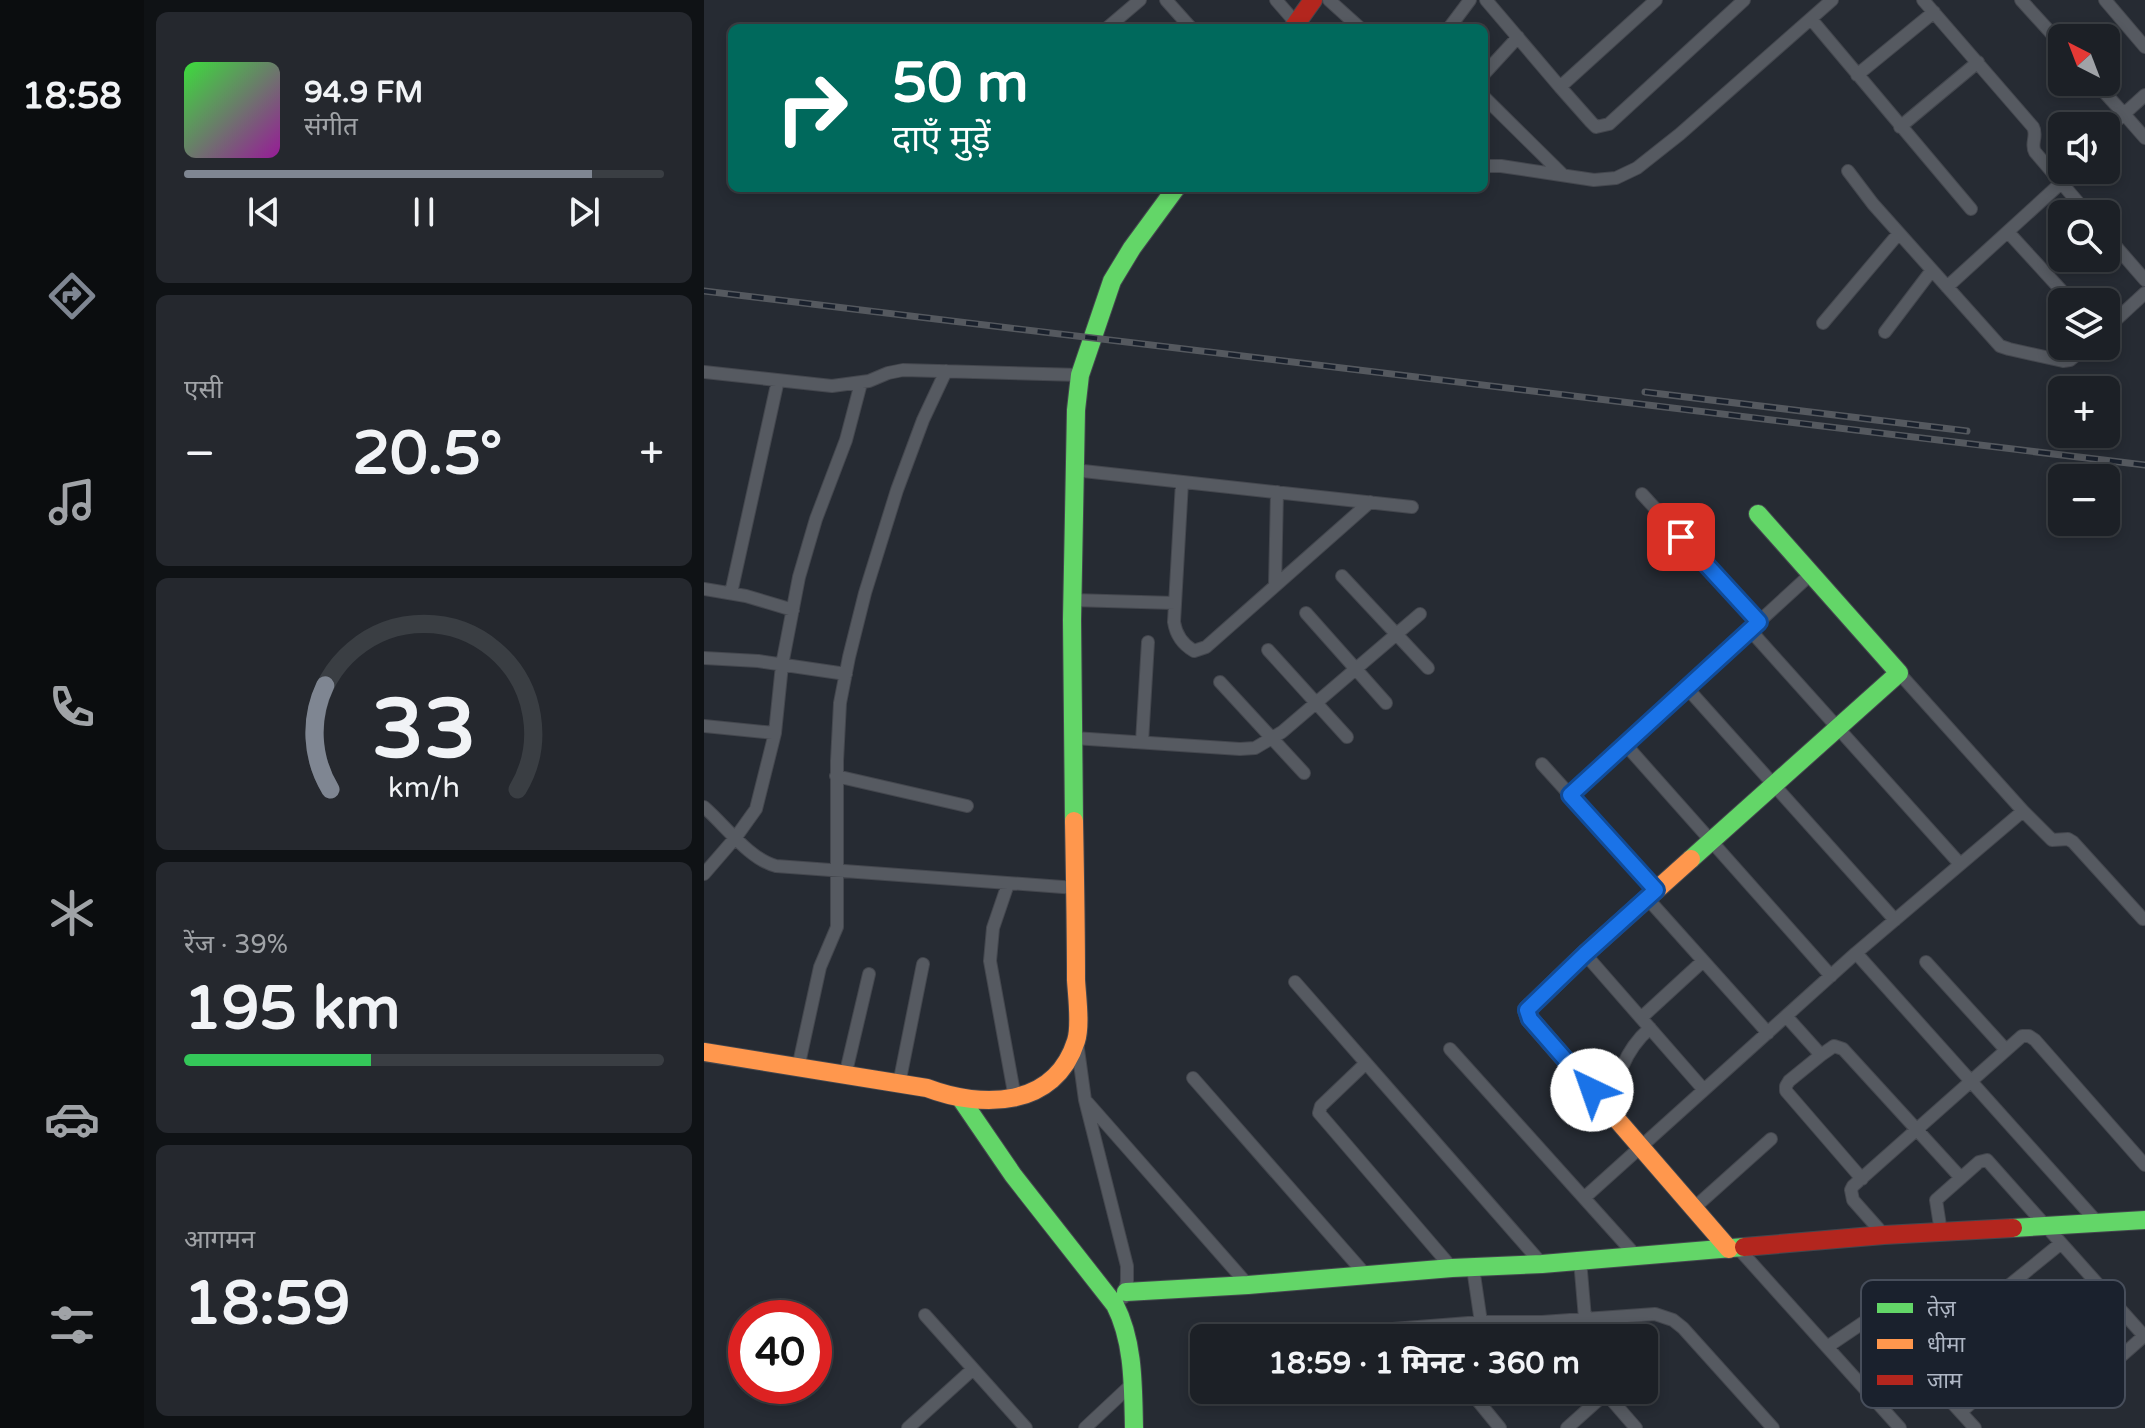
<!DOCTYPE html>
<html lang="hi">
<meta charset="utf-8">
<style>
:root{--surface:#1c2026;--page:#25282e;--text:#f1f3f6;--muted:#a0a3a7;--line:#3a3e43;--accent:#7f8692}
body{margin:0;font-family:"Varela Round","Noto Sans Devanagari",sans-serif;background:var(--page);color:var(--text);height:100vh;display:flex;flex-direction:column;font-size:30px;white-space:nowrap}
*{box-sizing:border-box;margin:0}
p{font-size:26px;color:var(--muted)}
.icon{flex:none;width:44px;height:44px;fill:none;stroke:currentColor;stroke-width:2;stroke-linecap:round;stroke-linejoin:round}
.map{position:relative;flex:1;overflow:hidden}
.side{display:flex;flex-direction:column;gap:12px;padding:12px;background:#0f1215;width:560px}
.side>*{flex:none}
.banner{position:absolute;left:24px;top:24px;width:760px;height:168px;border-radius:12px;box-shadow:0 4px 12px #0003,0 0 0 2px var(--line);background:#00695c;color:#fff;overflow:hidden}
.needle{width:52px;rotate:318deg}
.buttons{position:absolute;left:1344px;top:24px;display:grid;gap:16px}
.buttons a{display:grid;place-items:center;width:72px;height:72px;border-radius:12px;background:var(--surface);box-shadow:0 4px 12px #0003,0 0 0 2px var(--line);font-size:40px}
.speed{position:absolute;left:24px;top:1300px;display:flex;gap:16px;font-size:40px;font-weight:700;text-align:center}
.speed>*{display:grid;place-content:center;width:104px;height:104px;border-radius:50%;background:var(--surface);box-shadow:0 4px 12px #0003,0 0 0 2px var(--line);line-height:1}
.speed .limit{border:12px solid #d22;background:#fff;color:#111}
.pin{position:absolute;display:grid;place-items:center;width:68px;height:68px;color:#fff;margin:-34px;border-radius:16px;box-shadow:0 4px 12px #0006}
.me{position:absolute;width:88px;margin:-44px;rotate:318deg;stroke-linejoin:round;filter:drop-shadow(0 0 6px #0008)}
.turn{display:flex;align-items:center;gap:28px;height:168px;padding:0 32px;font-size:36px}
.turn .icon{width:104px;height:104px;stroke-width:2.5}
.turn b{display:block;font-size:56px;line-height:68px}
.big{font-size:60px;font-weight:700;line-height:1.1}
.side .tile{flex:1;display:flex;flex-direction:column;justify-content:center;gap:12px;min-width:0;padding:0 28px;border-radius:12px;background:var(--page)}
.side .dial{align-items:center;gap:0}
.dial svg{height:208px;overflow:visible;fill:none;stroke:var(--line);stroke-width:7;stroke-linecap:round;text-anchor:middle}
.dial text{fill:var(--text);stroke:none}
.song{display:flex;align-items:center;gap:24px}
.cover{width:96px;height:96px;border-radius:12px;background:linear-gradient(135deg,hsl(120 70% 55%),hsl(300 70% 35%))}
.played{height:8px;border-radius:4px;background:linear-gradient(90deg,var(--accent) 85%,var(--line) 85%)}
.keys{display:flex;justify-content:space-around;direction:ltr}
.heat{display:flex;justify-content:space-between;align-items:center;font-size:44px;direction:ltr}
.charge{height:12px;border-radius:6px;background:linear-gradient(90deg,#34c759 39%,var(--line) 0)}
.trip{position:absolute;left:486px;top:1324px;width:468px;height:80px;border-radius:12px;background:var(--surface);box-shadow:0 4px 12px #0003,0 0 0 2px var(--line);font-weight:700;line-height:80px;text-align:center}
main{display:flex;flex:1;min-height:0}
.menu{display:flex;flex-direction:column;width:144px;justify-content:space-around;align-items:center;background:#0b0d0f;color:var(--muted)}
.menu .icon{width:56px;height:56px}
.menu .on{color:var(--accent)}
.menu b{font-size:36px;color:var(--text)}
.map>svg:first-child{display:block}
</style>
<main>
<nav class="menu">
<b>18:58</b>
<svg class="icon on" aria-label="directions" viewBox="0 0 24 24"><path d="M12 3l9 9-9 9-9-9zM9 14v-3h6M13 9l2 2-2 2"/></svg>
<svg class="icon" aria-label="music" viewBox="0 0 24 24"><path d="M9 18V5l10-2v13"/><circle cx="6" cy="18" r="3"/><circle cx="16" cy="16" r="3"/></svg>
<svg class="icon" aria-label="phone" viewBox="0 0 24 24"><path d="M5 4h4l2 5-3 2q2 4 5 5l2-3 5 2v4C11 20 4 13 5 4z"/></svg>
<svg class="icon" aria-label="climate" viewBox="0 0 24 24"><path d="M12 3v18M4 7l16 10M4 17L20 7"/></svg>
<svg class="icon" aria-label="car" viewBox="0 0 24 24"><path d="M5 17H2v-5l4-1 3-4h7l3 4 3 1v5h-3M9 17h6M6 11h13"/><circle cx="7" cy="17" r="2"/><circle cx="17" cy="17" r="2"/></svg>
<svg class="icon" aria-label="filters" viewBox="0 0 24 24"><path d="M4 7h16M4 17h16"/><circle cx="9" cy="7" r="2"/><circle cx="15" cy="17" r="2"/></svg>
</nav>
<section class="side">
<div class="tile">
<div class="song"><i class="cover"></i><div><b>94.9 FM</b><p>संगीत</p></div></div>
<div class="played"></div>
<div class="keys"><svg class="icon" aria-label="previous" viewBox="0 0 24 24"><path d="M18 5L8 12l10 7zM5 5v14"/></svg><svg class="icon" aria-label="pause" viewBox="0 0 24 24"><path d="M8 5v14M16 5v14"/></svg><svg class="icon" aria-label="next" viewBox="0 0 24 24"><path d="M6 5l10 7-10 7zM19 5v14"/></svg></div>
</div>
<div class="tile"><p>एसी</p>
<div class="heat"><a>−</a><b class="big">20.5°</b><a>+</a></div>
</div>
<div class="tile dial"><svg viewBox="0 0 100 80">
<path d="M14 69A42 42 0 1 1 86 69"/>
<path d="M14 69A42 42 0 0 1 12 29" stroke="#7f8692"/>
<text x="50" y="56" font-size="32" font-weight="700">33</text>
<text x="50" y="72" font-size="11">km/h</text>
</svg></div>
<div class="tile"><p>रेंज · 39%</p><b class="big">195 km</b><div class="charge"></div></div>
<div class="tile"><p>आगमन</p><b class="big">18:59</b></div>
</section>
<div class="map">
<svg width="1441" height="1428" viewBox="0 0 1441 1428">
<rect width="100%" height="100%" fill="#262b33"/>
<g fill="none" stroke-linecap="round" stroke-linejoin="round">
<g stroke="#44474e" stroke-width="14">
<path id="street" d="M462 0 487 28
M572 0 592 23
M625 0 656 28
M782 0 856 87 952 0
M1219 0 1329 127C1334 136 1326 144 1331 152L1384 214
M1317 0 1358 45
M1401 0 1441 47
M1107 19 1267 209
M403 28 436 0
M745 28 766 0
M780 74 814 37
M1153 75 1230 12
M1391 82 1420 114 1402 130
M856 87 887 122 892 127 905 124 1040 0
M1441 95 1420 114 1441 138
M780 97 859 175
M1196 127 1274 62
M780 166H797L890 180 912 178 933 168 976 134 1128 0
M1144 171 1169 204 1296 346 1305 349 1359 361 1366 360 1383 346
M1304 232 1368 302
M1402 235 1441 280
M1243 287 1357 183
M1119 323 1195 233
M1402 329 1441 293
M1181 332 1228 270
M0 372 128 386 165 381 184 373 199 370 376 375
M370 470 708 507
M478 482 470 622C472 635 478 644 490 651L502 647 666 502
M938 494 1055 622
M638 576 724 668
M571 586 573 492
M0 589 42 596 89 610
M27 593 74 380
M368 600 471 603
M602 613 682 703
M1046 630 1256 864
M564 650 643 737
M0 658 54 661 142 674
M516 682 600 773
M983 688 1191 920
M0 726 71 733
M370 738 536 749 551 748 578 732 716 614
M438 742 444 642
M921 744 1127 976
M838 764 952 890
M132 776 263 806
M866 795 1107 574
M0 807C21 825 45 859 72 866L372 888
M1319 811 1348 840 1364 839 1369 842 1439 919
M0 874 32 837 52 809 71 733 78 665 95 577 112 519 142 440 157 383
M304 884 289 928 286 961 311 1098
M943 898 1064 1033
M1152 953 1393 1222
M881 954 1000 1090
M1222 962 1302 1050
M591 982 838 1264
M1082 1016 1117 1055 1085 1081 1082 1086V1091L1158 1179
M937 1018 999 961
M373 1042 381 1100 423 1266V1281L420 1297
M746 1049 933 1257
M1117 1055 1130 1046 1139 1049 1257 1178
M662 1063 617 1106 615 1113 748 1268
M94 1068 116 967 133 927V761L136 703 145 657 161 593 193 490 219 420 242 371
M141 1076 165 974
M489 1078 661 1274
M195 1084 219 964
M383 1102 544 1285
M909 1113C911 1079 920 1051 946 1028
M880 1198 1152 953 1319 811 1195 673
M990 1208 1067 1139
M1237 1232 1232 1200 1275 1162 1283 1160 1441 1337
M1180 1235 1149 1200 1147 1190 1149 1186 1318 1036H1325L1331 1040 1441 1165
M1034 1248 1196 1428
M876 1260 881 1318
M221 1315 322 1428
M777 1322H838L852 1338
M838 1322 951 1314 969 1320 979 1328 1069 1428
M1254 1327 1356 1244
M651 1332 777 1322 769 1268
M1123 1347 1163 1320H1173L1271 1428
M1318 1357C1334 1375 1340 1376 1363 1376 1401 1377 1413 1359 1440 1336
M765 1390 796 1428
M899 1390 932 1428
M1257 1412 1397 1288
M204 1428 269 1369
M381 1428 428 1384
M863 1428 902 1393"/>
</g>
<g stroke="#44474e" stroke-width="20">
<path id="fast" d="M370 821 368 620 372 410 376 375 408 281 428 248 472 188
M987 859 1195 673 1054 514
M257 1099 309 1175 411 1305C430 1342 429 1387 430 1428
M1309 1228 1441 1220
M422 1292 544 1285 748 1268 838 1264 1040 1247"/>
</g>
<g stroke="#44474e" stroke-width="20">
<path id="slow" d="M987 859 881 954 823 1010 826 1019 1025 1249
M0 1052 223 1088C278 1109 351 1108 372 1041 377 1026 373 997 372 980 372 927 371 874 370 821"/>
</g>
<g stroke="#44474e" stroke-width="20">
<path id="jam" d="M589 28 609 0
M1040 1247 1180 1235 1309 1228"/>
</g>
<use href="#street" stroke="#565a61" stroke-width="12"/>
<use href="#fast" stroke="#63d668" stroke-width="18"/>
<use href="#slow" stroke="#ff974d" stroke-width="18"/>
<use href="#jam" stroke="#b3261e" stroke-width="18"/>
<g stroke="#55595f" stroke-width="7">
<path id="rail" d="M0 291 1441 465
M941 392 1263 431"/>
</g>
<use href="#rail" stroke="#1a212d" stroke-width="4" stroke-dasharray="12" stroke-linecap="butt"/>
</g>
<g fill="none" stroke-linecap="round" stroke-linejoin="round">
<g stroke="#114b97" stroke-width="20">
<path id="route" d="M888 1090 826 1019 823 1010 881 954 952 890 866 795 1055 622 977 537"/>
</g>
<use href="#route" stroke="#1a73e8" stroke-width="14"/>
</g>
<rect x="1157" y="1280" width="264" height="128" rx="12" fill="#1a212d" stroke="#474e5b" stroke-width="2"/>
<rect x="1173" y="1303" width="36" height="10" fill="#63d668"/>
<rect x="1173" y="1339" width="36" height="10" fill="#ff974d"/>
<rect x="1173" y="1375" width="36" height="10" fill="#b3261e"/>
<g font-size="22" fill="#afb7c5">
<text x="1223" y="1316">तेज़</text>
<text x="1223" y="1352">धीमा</text>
<text x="1223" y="1388">जाम</text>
</g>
</svg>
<div class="buttons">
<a><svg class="needle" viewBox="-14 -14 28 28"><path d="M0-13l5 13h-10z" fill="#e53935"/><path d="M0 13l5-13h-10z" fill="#a0a3a7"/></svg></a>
<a><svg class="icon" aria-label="sound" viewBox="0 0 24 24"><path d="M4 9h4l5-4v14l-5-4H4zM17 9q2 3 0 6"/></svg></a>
<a><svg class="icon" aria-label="search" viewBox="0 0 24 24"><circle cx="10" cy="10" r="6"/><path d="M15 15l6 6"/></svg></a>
<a><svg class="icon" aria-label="layers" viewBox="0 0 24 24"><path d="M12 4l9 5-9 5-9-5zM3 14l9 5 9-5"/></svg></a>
<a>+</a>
<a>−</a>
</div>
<div class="speed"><div class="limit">40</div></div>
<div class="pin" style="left:977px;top:537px;background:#d93025"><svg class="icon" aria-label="arrive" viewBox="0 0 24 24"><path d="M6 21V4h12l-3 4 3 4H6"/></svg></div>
<svg class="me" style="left:888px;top:1090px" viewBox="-20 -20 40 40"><circle r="19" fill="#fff"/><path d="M0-13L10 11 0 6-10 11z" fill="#1a73e8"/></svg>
<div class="trip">18:59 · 1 मिनट · 360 m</div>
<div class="banner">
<div class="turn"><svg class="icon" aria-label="right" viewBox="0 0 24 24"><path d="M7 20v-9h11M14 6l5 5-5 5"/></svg><div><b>50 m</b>दाएँ मुड़ें</div></div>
</div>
</div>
</main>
